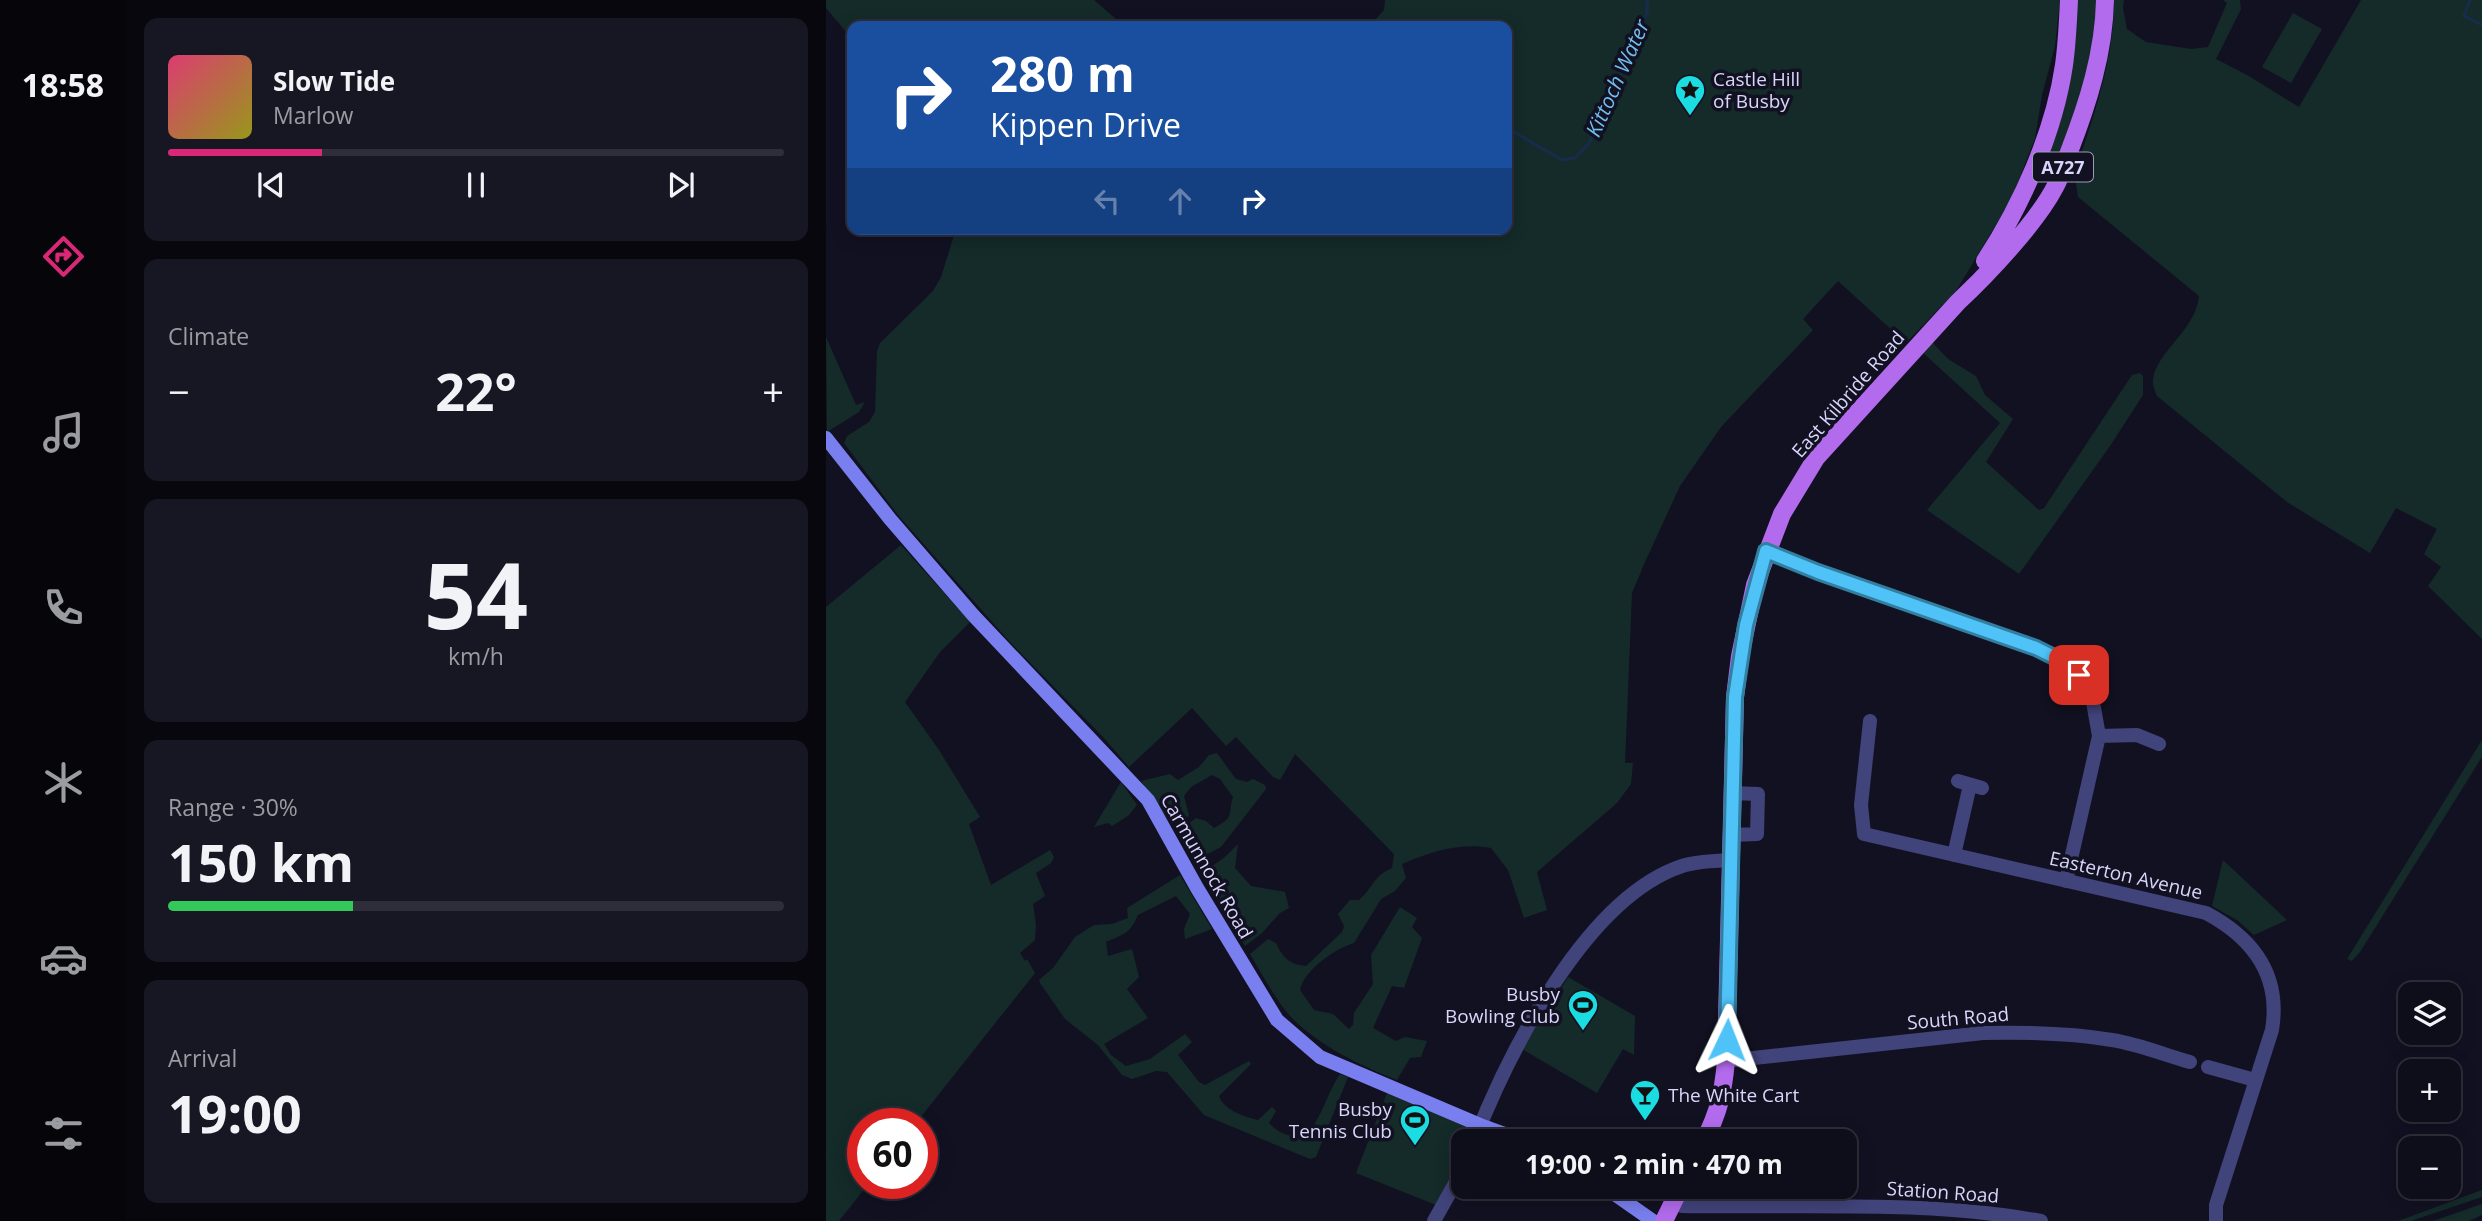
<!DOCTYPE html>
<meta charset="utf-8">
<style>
:root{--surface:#0e0d1a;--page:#171623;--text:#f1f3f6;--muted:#9b9ca2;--line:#2e2d39;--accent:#db2777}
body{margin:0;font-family:"Open Sans",sans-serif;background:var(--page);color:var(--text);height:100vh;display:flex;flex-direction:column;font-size:26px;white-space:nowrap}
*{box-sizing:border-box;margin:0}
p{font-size:23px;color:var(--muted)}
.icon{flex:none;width:38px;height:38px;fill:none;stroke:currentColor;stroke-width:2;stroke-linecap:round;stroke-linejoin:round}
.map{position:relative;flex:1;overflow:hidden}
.panel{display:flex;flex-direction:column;gap:18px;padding:18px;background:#08070e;width:700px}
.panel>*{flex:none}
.top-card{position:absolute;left:21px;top:21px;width:665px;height:214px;border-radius:14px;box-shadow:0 4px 18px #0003,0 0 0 2px var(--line);background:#1a4fa0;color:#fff;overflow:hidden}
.buttons{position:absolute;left:1572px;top:982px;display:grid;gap:14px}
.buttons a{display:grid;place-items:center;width:63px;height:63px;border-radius:14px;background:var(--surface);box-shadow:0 4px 18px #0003,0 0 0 2px var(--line);font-size:35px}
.speed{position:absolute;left:21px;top:1108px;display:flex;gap:14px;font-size:35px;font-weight:700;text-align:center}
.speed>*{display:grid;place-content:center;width:91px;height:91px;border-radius:50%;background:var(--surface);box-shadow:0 4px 18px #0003,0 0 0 2px var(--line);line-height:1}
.speed .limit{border:10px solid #d22;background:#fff;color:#111}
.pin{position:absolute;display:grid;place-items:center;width:60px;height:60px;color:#fff;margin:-30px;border-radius:14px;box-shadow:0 4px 10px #0006}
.me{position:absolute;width:77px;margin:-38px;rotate:2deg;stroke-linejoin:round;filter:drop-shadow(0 0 5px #0008)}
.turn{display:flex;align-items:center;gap:24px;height:147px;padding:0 28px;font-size:32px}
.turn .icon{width:91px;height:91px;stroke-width:2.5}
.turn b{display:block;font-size:49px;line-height:60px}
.lanes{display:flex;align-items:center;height:66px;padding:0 28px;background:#0003;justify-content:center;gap:35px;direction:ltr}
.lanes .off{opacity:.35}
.big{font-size:52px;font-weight:700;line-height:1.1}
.panel .widget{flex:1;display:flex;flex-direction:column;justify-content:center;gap:10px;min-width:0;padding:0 24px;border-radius:14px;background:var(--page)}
.panel .dial{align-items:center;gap:0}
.dial b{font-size:91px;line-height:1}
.song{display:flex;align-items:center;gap:21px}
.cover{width:84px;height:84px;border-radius:10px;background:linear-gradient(135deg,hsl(340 70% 55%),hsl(60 70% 35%))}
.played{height:7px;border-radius:4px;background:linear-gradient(90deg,var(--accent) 25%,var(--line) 25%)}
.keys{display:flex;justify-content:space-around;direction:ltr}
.heat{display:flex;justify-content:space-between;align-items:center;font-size:38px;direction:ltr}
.charge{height:10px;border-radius:5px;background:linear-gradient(90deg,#34c759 30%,var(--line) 0)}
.trip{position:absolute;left:625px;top:1129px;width:406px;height:70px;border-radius:14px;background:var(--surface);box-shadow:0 4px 18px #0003,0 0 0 2px var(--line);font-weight:700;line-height:70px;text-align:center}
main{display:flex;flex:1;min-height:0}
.tab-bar{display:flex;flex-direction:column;width:126px;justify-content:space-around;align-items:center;background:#06050a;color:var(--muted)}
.tab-bar .icon{width:49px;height:49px}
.tab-bar .active{color:var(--accent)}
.tab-bar b{font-size:32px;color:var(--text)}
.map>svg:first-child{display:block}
</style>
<main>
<nav class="tab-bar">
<b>18:58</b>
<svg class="icon active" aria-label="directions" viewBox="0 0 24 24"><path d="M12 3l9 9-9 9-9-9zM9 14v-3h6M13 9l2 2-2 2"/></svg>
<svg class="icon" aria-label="music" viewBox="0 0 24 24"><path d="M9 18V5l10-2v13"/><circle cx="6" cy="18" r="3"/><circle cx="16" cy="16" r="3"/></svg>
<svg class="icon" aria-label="phone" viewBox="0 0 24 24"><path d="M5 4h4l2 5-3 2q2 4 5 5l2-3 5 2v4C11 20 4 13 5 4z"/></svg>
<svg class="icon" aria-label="climate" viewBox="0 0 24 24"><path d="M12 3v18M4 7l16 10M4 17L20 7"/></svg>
<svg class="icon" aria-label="car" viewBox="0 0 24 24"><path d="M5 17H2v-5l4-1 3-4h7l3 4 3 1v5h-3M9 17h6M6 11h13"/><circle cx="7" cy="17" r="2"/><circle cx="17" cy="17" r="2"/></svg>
<svg class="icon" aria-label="filters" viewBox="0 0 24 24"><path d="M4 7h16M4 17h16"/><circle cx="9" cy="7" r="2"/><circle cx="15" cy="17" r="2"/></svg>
</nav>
<section class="panel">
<div class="widget">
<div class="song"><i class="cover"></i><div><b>Slow Tide</b><p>Marlow</p></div></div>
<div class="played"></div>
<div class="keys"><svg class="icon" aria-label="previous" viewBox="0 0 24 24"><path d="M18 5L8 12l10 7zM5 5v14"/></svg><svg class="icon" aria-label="pause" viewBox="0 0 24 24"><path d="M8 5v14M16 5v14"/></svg><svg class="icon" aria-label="next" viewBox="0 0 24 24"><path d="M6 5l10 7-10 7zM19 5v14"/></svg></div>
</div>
<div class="widget"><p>Climate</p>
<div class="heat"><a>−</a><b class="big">22°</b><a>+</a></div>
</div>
<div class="widget dial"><b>54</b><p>km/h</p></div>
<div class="widget"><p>Range · 30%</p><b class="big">150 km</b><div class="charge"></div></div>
<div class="widget"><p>Arrival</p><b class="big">19:00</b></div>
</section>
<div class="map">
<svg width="1656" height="1221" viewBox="0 0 1656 1221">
<rect width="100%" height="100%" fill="#121122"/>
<path fill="#142b29" d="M0 0H268L298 26H26V39L0 8Z
M559 0H1234L1229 46 1216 95 1209 138 1186 198 1130 291 1080 343 1012 281 977 319 987 330 895 427 854 486 819 562 806 593 799 763H807L805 784 791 803 711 872 721 910 698 918 682 870 665 848C634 842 604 852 576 864L580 878 569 891 555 899 528 943C510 948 477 971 474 990L488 1010 507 1014 523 1029 527 1025 528 1013 547 984 545 955 574 907 591 918 586 927 596 938 578 988 566 986 547 1028 570 1041 579 1037 601 1041 595 1057 584 1058 571 1080C535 1066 494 1046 467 1019 451 1003 436 974 424 954L442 939 450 943C456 957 464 965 480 966L516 932 518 926 512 914 524 900H533C548 887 546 877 566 868L568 854 469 754 454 780 447 777 410 737 400 746 366 708 303 767 277 737 182 640 72 515 18 443 21 436 43 422 49 412 51 351 54 343 107 291 115 277 130 229H681V26H543L558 10Z
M1250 0H1273L1262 79 1230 165 1224 173 1220 172 1217 167Z
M1288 0H1298L1297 8 1301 29 1320 42 1365 49 1382 47 1401 3 1397 0H1414L1415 9 1390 59 1421 75 1473 107 1535 0H1656V639L1602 586 1615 567 1598 554 1611 529 1570 508 1544 553 1461 502 1331 396C1329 391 1326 385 1327 380 1330 352 1370 330 1373 296L1252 197 1250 184 1252 177 1248 175C1267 119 1288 60 1288 0Z
M1467 13 1496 29 1465 83 1436 67Z
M0 337 30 405 39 402 33 412 1 432Z
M1106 342 1122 359 1150 376 1159 395 1187 419 1160 462 1213 510 1218 508 1306 375 1314 373 1317 376V395L1284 446 1193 574 1101 510 1174 423 1096 352Z
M75 545 144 622 114 652 79 702 113 750 154 817 143 824 165 885 224 850 228 857 225 863 210 873 219 896 207 904 210 925 209 940 194 953 199 961 201 959 209 973 90 1123 37 1124V1183H43L13 1221H0V607Z
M1656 740V757L1534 952 1526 961 1521 959Z
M391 753 410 779 421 782 427 779 439 785 440 789 395 847 368 861 351 833 370 818 380 821 388 828C410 816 401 816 407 797L394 779 386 775 365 787 358 796 363 815 358 822 345 824 315 781 344 774 352 780 373 767 383 755Z
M295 782 311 805 302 816 286 826 282 823 268 827Z
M412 844 409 868 425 886 459 892 463 908 454 913 436 933 419 946 375 874 399 857Z
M1397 860 1461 920 1428 935 1411 920 1386 906Z
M354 875 386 929 359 939 358 929 364 914 350 896 312 915C304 934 298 934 280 942L282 956 306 949 313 977 301 989 322 1018 278 1044 285 1055 300 1066 324 1059 359 1034 366 1042 352 1055 373 1082 379 1085 423 1061 425 1064 393 1096C398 1110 418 1117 432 1120L446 1107 450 1111 443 1123C453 1134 465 1138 480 1136 498 1114 500 1095 514 1074L522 1077 490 1157 484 1159 378 1115 341 1072 330 1071 306 1079 296 1075 272 1045 239 1019 214 983 213 980 227 968 249 937 268 925 286 924 302 918 301 908Z
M742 977 809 1016 808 1055 797 1049 771 1093 696 1049Z
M561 1093 647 1128 643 1141H637V1153L610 1205 530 1173Z
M1656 1190V1197L1585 1221H1572Z
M1656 1204V1215L1643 1221H1607Z"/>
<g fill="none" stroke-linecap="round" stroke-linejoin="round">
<path stroke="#162c47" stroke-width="3.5" d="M1644 0 1638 16 1656 25
M681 128 736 160 749 158 763 143 797 69 821 12V0"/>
<path stroke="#41437b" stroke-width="14" d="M941 551 992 572 1210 648 1235 661 1253 675 1263 690 1267 702 1273 736 1240 881
M1044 721 1035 805 1038 834 1380 913C1427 938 1455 975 1446 1030L1390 1205V1221
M1273 736 1311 735 1333 744
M1132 781 1156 788
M905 835 931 834 932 794 906 793
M1128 855 1144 785
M900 1061 1157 1033C1201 1032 1244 1033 1286 1040 1312 1044 1339 1055 1364 1062
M1382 1067 1429 1080
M648 1141C683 1052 760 898 856 866 871 861 888 861 904 860
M848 1201 856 1206C976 1208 1098 1200 1215 1221
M608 1221 637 1169"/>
<path stroke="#797fef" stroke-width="14" d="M0 438 64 519 147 615 322 800 371 888 451 1020 494 1057 654 1125 698 1141
M777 1186 827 1221"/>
<path stroke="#b26bed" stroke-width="18" d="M1159 261C1196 204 1228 133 1238 65 1241 44 1242 22 1243 0
M878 1141C893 1112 897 1093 900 1061L909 697 914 656 929 585 956 514 990 458 1132 302C1162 274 1211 222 1229 187 1235 176 1239 163 1243 152 1262 103 1278 53 1279 0
M838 1221 855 1186"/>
</g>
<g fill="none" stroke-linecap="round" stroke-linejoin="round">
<g stroke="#337fa1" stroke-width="18">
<path id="route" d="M901 1040 909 697 920 625 940 551 992 572 1210 648 1236 661 1253 675"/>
</g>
<use href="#route" stroke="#4fc3f7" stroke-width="12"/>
</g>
<defs>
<g id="sight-pin" transform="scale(1.575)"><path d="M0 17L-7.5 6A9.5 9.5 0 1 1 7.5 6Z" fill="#1bdce1" stroke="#121122"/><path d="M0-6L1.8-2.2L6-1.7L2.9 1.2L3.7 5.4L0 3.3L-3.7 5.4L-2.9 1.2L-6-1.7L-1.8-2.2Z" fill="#111"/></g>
<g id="stadium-pin" transform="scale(1.575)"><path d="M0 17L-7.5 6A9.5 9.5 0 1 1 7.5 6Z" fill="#1bdce1" stroke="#121122"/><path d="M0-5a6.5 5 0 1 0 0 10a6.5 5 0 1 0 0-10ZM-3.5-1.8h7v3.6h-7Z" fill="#111"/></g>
<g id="bar-pin" transform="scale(1.575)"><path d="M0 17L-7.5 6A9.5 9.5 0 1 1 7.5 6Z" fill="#1bdce1" stroke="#121122"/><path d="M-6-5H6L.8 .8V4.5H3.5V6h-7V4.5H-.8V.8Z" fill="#111"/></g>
</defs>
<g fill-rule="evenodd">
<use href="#sight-pin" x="864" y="90"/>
<use href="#stadium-pin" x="757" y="1005"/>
<use href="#bar-pin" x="819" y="1095"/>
<use href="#stadium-pin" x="589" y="1120"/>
</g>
<g text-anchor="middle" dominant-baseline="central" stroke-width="7" stroke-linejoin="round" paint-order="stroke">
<rect fill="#121122" stroke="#9d9bb9" stroke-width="2" x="1207" y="152.5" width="60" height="29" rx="5"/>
<g font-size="18" font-weight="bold" fill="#d8d6fa">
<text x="1237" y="167">A727</text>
</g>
<g font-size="19" fill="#d8d6fa" stroke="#121122" text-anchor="start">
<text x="887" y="79">Castle Hill<tspan x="887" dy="22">of Busby</tspan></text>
<text x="734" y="994" text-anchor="end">Busby<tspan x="734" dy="22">Bowling Club</tspan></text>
<text x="842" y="1095">The White Cart</text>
<text x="566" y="1109" text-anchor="end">Busby<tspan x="566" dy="22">Tennis Club</tspan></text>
</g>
<g font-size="19" fill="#d8d6fa" stroke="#121122">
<text transform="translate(1022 394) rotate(-49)">East Kilbride Road</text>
<text transform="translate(381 866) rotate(60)">Carmunnock Road</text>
<text transform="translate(1300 875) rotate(13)">Easterton Avenue</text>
<text transform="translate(1132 1018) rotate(-5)">South Road</text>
<text transform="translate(1117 1192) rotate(4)">Station Road</text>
</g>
<g font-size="21" font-style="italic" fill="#71bdee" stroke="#121122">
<text transform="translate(791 78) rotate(-66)">Kittoch Water</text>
</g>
</g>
</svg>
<div class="buttons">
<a><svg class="icon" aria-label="layers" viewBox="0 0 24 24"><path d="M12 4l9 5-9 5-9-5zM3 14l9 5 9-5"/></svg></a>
<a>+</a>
<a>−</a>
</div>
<div class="speed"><div class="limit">60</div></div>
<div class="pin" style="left:1253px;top:675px;background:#d93025"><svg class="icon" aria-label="arrive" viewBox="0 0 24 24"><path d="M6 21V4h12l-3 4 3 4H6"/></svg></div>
<svg class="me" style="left:901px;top:1040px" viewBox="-20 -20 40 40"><path d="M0-17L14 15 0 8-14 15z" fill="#4fc3f7" stroke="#fff" stroke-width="4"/></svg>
<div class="trip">19:00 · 2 min · 470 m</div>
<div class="top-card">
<div class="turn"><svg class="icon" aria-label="right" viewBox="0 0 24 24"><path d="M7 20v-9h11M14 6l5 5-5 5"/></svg><div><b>280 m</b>Kippen Drive</div></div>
<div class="lanes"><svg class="icon off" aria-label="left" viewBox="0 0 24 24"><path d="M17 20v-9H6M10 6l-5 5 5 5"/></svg><svg class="icon off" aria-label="ahead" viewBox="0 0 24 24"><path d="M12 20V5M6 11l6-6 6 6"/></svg><svg class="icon" aria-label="right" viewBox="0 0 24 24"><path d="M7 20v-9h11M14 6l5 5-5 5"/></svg></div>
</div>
</div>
</main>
